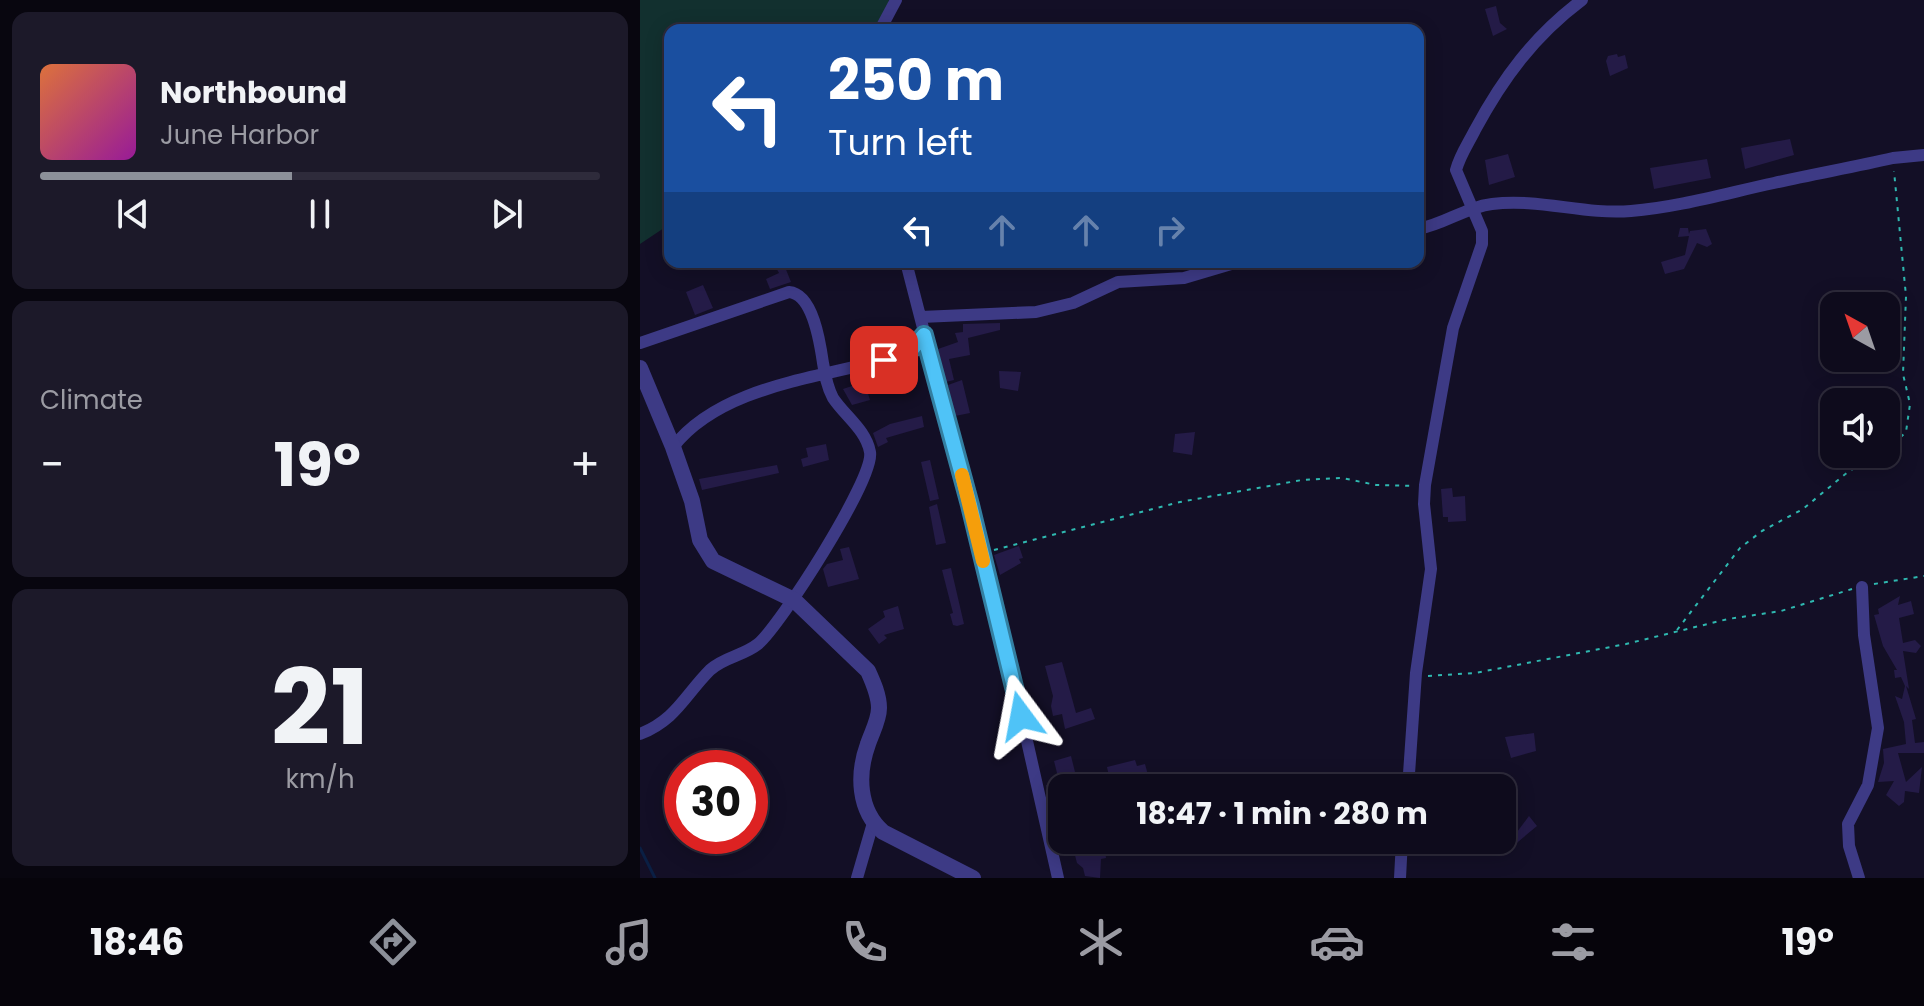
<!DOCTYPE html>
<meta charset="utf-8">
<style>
:root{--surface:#0e0b1c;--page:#1c1929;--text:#f1f3f6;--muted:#9b9ba3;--line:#2e2b3b;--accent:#8c9099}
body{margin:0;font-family:Poppins,sans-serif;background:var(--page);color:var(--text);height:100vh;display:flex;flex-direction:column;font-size:30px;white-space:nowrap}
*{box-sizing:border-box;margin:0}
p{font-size:26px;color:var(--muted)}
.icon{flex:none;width:44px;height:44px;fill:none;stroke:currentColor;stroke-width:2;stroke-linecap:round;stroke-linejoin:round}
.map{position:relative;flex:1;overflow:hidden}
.drawer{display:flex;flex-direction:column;gap:12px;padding:12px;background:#08060f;width:640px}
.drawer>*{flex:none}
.banner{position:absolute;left:24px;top:24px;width:760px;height:244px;border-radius:16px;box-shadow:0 4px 20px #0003,0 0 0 2px var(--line);background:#1a4fa0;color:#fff;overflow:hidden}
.needle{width:52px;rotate:320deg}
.tools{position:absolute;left:1180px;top:292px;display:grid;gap:16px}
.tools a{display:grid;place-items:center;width:80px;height:80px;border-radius:16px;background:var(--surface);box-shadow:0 4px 20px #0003,0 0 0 2px var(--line);font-size:40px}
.speed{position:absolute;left:24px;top:750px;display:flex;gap:16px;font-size:40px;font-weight:700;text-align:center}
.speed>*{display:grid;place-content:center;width:104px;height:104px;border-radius:50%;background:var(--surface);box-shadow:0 4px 20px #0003,0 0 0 2px var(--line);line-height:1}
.speed .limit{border:12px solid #d22;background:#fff;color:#111}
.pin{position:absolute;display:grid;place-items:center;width:68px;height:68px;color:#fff;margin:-34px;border-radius:16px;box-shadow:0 4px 12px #0006}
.me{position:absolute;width:88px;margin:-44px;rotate:347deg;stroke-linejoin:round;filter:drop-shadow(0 0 6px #0008)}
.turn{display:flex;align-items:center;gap:28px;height:168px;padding:0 32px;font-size:36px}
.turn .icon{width:104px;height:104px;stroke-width:2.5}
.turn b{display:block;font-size:56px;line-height:68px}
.lanes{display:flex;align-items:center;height:76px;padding:0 32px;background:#0003;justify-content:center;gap:40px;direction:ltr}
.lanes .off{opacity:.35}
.big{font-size:60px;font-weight:700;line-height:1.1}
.drawer .card{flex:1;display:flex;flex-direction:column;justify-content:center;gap:12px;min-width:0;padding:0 28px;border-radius:16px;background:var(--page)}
.drawer .dial{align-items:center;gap:0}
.dial b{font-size:104px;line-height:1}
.song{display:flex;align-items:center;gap:24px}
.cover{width:96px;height:96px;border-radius:12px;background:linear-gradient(135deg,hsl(20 70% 55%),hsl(300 70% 35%))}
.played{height:8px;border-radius:4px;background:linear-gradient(90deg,var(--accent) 45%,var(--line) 45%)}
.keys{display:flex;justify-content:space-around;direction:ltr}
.heat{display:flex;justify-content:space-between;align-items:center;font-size:44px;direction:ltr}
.trip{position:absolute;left:408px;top:774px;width:468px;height:80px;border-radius:16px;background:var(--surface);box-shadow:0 4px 20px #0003,0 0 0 2px var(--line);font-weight:700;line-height:80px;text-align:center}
.tab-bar{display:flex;height:128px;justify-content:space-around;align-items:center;background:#06040b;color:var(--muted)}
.tab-bar .icon{width:56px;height:56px}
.tab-bar .on{color:var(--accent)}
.tab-bar b{font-size:36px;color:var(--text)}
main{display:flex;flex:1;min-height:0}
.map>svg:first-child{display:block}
</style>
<main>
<section class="drawer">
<div class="card">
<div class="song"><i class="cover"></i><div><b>Northbound</b><p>June Harbor</p></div></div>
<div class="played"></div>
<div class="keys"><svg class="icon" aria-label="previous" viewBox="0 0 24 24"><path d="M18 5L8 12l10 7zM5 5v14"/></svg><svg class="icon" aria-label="pause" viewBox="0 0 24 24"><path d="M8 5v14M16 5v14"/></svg><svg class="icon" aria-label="next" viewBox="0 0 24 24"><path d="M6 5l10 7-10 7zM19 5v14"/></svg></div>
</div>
<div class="card"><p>Climate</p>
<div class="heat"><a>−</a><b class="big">19°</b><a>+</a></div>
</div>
<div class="card dial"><b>21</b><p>km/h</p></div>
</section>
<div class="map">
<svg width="1284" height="878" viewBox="0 0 1284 878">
<rect width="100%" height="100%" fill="#130f26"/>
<path fill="#12302f" d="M0 0H249L240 30H30V224L0 244Z"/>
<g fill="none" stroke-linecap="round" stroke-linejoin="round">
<path stroke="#0a1f44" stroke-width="3" d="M0 848 15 878"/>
</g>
<path fill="#241b47" d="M856 6 860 23 867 29 853 36 845 9Z
M977 54 978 57 985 55 988 68 970 76 966 61 968 56Z
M1150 139 1154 155 1105 169 1101 148Z
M868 154 875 177 849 185 845 160Z
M1067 159 1071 178 1014 189 1010 168Z
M1040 228H1048L1049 234 1050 231 1066 229 1072 244 1067 247 1057 243 1044 269 1025 274 1021 262 1045 255 1049 236 1038 237Z
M133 262H143L151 282 130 289 126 279 139 273Z
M63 285 73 308 55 315 46 292Z
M360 323V330L328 338 330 355 309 359 314 380 306 382 298 349 318 342 315 333 323 332V324Z
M359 371 381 372 378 391 360 388Z
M322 380 330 413 315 416 308 385Z
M212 386 226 387 230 400 212 405 203 389Z
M282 416 284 427 246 438 248 442 238 447 233 433 250 424Z
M555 432 552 455 533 452 535 434Z
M186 444 189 460 163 467 161 459 168 457 166 448Z
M290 460 299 499 290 501 281 462Z
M137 465 139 473 62 490 59 479Z
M812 488 813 497 825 496 826 521 808 522V517H803L801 489Z
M297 504 306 543 296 545 289 507Z
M379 546 383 558 379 559 381 563 360 575 354 555Z
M209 547 219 579 188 587 183 569 187 564 203 560 200 549Z
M311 568 324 624 317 626 313 625 310 614 313 613 302 570Z
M1260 596 1258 605 1271 601 1274 614 1259 618 1263 643 1275 640 1281 646 1276 653 1263 651 1269 689 1266 686 1276 719 1272 720 1275 743 1284 742V753H1258L1266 782 1282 767 1279 793 1265 791 1264 802 1259 806 1246 795 1254 781 1238 782 1244 763 1243 749 1266 744 1264 722 1255 696 1262 699 1265 686 1261 677 1255 678 1254 670H1257L1243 646 1234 615 1239 614 1238 609Z
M258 606 264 629 244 635 247 638 239 644 228 629 245 617 243 611Z
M422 662 436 713 451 708 455 719 425 729 422 714 413 716 411 706 413 696 405 666Z
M894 733 896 751 871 758 865 737Z
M431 756 439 788H407L406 785 419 781 414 761Z
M495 760 497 766 505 764 508 775 494 779 496 786 481 788 479 783 471 785 467 767Z
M889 816 897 826 861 856 851 840H862V825L871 840Z
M431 840H461L462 843 472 840 474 848 465 851 466 858 461 859 460 878 445 876 443 868 437 863Z
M804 840H842V845L826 847V852L817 854 816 847 805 849Z"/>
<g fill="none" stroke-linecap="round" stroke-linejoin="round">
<path stroke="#2fb8b0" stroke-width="2" stroke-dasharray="4 6" stroke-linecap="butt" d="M1246 451 1266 432 1270 404 1263 374 1266 296 1254 171
M354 550 540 502 662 480 702 478 736 485 774 486
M1234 584 1284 576
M1037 630 1100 548 1122 531 1163 509 1209 471 1241 454
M788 676 835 673 986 644 1088 619 1141 611 1212 589"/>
<path stroke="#3d3a85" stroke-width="12" d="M240 30 256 0
M778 229C805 224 826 207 852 204 899 198 944 215 991 211 1039 207 1087 193 1134 183 1174 174 1214 167 1253 158L1284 155
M266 262 368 657 418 878
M281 317 396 312 433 303 478 282 544 278 598 262
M0 343 149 292C173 294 180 342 183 363 185 375 187 387 193 398 205 416 226 430 230 452 235 478 140 626 118 644 103 656 84 657 70 670 45 695 36 720 0 734
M33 447C84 382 189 378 263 354L273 348 284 335
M768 788 776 673 791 569 784 504 785 485 813 328 842 244V231L816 170C820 155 828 144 835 130 863 78 894 36 942 0
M217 878 233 823
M760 878 762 840
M1219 878 1209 846 1208 824 1228 785 1238 728 1224 635 1222 587"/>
<path stroke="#3d3a85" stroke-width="16" d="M0 368 33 447 52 501 60 540 73 561 154 600 228 671C233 682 239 695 239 708 239 720 232 732 228 744 217 774 218 810 243 832L333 878"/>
</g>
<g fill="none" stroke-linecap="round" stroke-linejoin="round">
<g stroke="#337fa1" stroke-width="20">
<path id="route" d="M244 360 273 348 284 335 330 505 381 716"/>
</g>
<use href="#route" stroke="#4fc3f7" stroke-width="14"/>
<path stroke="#f59e0b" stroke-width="14" d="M322 475 343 561"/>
</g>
</svg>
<div class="tools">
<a><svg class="needle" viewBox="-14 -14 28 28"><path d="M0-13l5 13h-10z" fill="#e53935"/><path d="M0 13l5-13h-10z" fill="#9b9ba3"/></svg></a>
<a><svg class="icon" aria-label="sound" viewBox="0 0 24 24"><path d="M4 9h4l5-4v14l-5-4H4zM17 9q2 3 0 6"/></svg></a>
</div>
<div class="speed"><div class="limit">30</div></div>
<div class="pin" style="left:244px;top:360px;background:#d93025"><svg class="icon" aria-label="arrive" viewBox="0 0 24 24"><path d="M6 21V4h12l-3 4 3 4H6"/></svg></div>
<svg class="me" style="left:381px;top:716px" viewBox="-20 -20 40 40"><path d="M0-17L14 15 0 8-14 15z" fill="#4fc3f7" stroke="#fff" stroke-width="4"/></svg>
<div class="trip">18:47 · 1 min · 280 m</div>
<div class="banner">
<div class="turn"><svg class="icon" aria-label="left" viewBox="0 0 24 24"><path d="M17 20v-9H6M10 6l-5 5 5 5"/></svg><div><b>250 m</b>Turn left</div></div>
<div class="lanes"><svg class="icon" aria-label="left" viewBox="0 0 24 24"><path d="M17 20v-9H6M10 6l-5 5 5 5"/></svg><svg class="icon off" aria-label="ahead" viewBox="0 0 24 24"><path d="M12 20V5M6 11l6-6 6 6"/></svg><svg class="icon off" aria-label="ahead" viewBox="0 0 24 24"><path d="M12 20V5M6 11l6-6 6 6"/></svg><svg class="icon off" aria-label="right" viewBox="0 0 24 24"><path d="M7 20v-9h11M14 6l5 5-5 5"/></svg></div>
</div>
</div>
</main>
<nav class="tab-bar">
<b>18:46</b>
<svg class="icon on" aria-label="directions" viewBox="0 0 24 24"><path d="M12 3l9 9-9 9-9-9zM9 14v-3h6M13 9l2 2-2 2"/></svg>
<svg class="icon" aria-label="music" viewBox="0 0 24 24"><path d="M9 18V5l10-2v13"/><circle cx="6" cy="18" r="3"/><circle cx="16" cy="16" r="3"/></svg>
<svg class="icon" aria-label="phone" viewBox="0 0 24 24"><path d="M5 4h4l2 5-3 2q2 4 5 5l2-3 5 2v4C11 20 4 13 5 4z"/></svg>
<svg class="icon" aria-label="climate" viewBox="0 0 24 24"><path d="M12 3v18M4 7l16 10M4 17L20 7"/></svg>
<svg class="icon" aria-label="car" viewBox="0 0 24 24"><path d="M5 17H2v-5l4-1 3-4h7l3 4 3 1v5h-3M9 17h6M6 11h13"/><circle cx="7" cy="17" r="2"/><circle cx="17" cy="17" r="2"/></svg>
<svg class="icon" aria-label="filters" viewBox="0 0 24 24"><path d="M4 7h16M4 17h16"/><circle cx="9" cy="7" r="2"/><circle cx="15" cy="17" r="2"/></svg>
<b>19°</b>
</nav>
